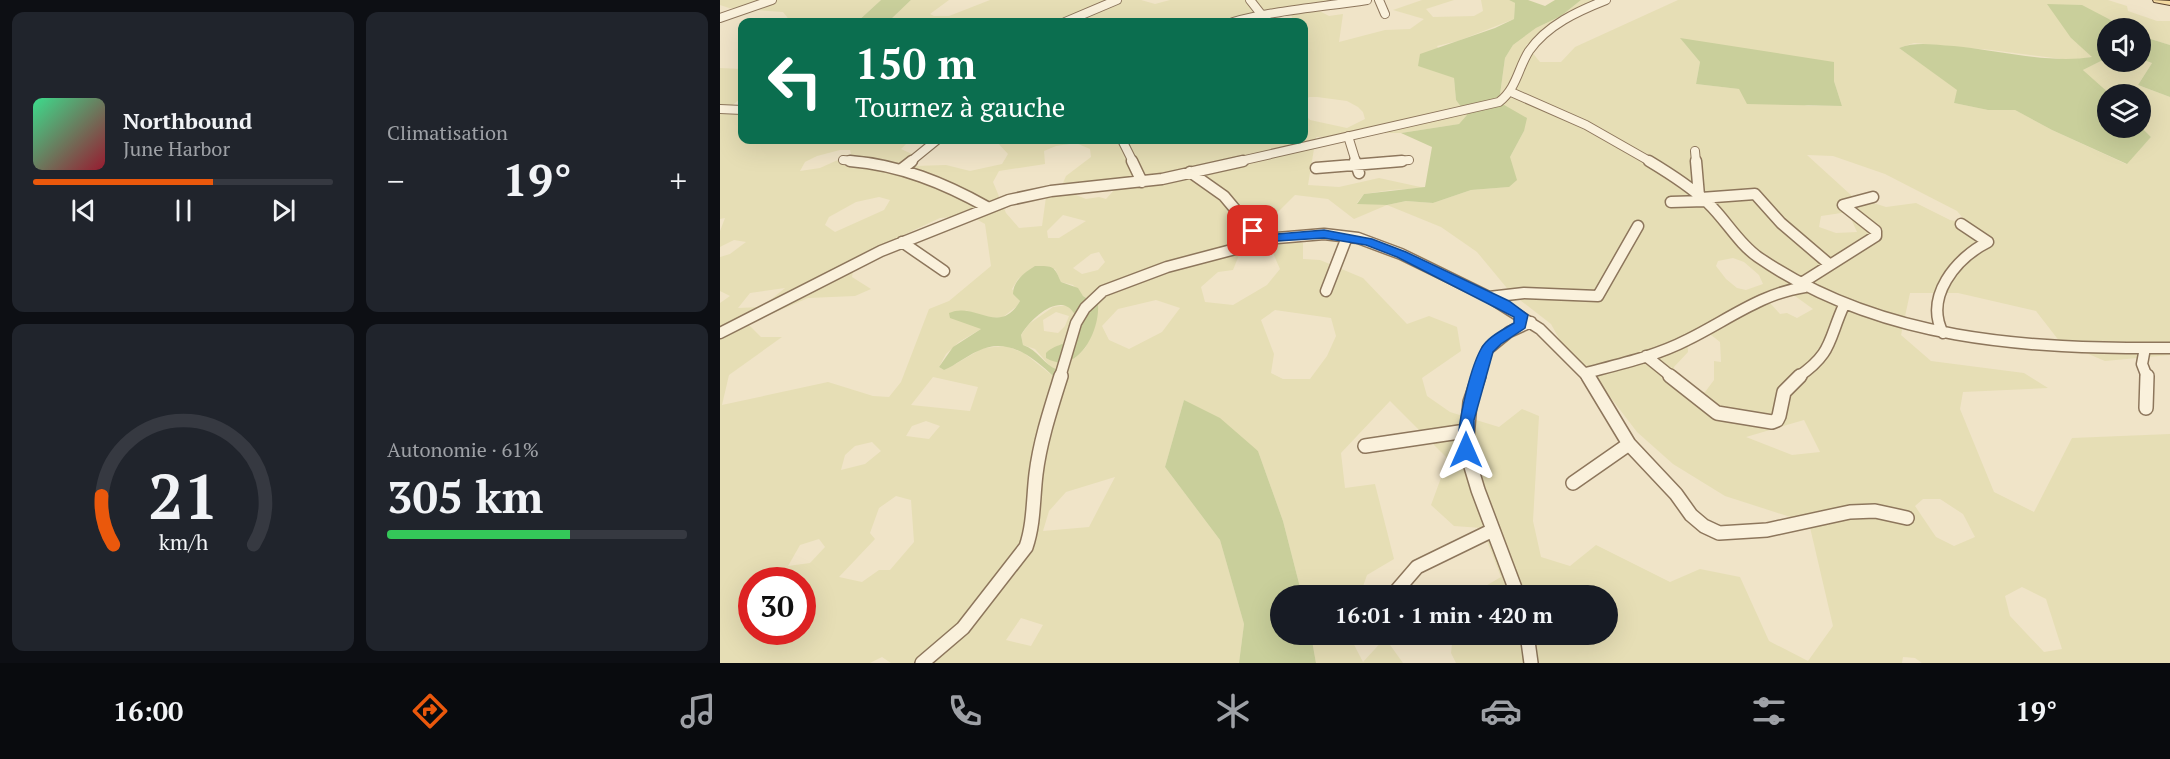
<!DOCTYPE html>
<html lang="fr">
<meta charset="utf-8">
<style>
:root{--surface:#171b24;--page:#20242c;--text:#f1f3f6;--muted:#9ea1a6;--line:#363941;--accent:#ea580c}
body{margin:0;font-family:"PT Serif",serif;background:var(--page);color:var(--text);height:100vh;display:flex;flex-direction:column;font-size:22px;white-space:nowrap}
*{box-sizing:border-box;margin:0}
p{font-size:20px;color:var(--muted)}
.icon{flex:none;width:33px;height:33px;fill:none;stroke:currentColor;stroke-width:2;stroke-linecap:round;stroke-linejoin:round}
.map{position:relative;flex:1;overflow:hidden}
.panel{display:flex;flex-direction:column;gap:12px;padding:12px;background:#0d0f14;width:720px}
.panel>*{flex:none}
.top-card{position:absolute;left:18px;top:18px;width:570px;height:126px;border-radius:12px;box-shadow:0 6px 24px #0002;background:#0b6e4f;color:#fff;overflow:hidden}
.fabs{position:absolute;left:1377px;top:18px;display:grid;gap:12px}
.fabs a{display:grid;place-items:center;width:54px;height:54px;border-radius:50%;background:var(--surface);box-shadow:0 6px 24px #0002;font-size:30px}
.speed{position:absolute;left:18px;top:567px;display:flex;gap:12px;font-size:30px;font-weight:700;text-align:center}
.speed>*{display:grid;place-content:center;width:78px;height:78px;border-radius:50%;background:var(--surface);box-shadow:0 6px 24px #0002;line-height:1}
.speed .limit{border:9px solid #d22;background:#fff;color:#111}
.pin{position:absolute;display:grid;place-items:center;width:51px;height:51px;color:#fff;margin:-26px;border-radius:12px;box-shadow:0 3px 9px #0006}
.me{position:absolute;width:66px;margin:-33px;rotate:0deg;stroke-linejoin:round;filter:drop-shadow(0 0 4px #0008)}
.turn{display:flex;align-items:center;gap:21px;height:126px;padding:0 18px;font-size:27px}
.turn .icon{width:78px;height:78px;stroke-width:2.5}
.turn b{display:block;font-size:42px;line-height:51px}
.big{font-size:45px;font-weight:800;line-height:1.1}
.panel .card{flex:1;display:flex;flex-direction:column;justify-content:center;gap:9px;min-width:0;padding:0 21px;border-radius:12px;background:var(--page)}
.panel .dial{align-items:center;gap:0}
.dial svg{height:156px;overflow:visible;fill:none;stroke:var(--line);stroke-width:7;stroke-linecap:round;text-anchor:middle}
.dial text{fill:var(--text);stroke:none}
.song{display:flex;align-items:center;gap:18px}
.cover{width:72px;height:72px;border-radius:9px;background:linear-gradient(135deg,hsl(150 70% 55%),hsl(350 70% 35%))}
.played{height:6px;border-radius:3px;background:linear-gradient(90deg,var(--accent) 60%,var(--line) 60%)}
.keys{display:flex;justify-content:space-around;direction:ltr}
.heat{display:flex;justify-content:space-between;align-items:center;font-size:33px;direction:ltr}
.charge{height:9px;border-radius:4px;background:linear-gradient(90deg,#34c759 61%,var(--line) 0)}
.panel .tiles{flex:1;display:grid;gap:12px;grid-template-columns:repeat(2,1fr)}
.trip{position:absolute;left:550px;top:585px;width:348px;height:60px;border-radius:30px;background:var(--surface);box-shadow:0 6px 24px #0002;font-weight:800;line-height:60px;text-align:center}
.tabs{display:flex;height:96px;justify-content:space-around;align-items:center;background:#090b0e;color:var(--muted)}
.tabs .icon{width:42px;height:42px}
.tabs .current{color:var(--accent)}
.tabs b{font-size:27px;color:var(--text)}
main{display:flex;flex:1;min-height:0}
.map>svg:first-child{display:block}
</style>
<main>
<section class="panel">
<div class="tiles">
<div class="card">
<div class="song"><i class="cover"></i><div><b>Northbound</b><p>June Harbor</p></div></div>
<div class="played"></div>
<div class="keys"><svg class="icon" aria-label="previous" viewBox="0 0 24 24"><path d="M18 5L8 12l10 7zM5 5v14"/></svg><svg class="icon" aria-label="pause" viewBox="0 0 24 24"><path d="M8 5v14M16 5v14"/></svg><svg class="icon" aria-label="next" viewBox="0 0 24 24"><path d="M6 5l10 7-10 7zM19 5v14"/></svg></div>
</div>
<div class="card"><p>Climatisation</p>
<div class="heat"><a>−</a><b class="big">19°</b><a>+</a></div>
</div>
<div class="card dial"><svg viewBox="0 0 100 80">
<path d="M14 69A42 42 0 1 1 86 69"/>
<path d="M14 69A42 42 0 0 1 8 44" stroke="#ea580c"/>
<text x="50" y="56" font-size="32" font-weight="700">21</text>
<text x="50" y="72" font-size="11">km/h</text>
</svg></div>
<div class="card"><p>Autonomie · 61%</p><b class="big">305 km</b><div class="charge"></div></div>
</div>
</section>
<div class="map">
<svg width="1450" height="663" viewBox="0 0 1450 663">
<rect width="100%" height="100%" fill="#f0e4c8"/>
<path fill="#e6deb5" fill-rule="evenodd" d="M0 0H161L137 22H71L63 12 9 8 0 5Z
M191 0H229L210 14 214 16H229L270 0H421L435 4 450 0H618L601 3 594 8 609 16 623 14 619 42 665 30 690 29 704 19 673 10 702 0H734L706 9 713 17 754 16 763 11 761 0H789L795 3 794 19 738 41 717 46 734 78 736 100 748 115 739 124 681 133H640L627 136 596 137 588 185 619 187 659 178 705 188 671 190 644 194 637 203 667 205 686 201 713 203 751 190 789 187 790 157 804 131 779 102 785 58 793 45 816 28 841 16 861 0H887L806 45 820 62H841L855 47 958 0H1388L1407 6 1408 11 1437 21H1450V45L1421 36 1420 28H1406L1389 19 1351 38 1373 57 1350 60 1271 50 1194 43 1179 48 1238 90 1234 103 1268 110H1295L1332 130 1406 164 1431 137 1421 127 1420 94H1390L1363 70 1387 58 1388 62H1420L1421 59 1432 63 1418 85 1450 97V355L1385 361 1340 342 1316 311 1238 293H1190L1181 335 1211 361 1304 373 1328 388 1243 392 1240 409 1274 492 1314 512 1352 438 1450 434V663H1202L1195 658 1183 657 1182 663H736L731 653 733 635 888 634V596L750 595 781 577 762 528 734 526 711 505 728 459 670 401 621 453 625 488 655 484 674 559 647 575 640 595H582L563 521 538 451 464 400 445 467 500 540 524 624 519 663H171L162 657 150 663H0V303L10 296 0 291V257L10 254 26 242 14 240 0 247V231L5 218 0 219V68L22 69V97L8 109H22V140H203L187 143 181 149 192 154 196 166 226 165 250 171 282 164 288 154 275 140H467L469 142 479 140H584V113L590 120 627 128 645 119 643 112 638 107 627 101 597 97H589L584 102V22H573L571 14 567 12 529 21 530 22H168ZM961 39 1019 48 1114 81 1122 106H1088L1019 89 976 84 980 62ZM356 143 370 149 371 157 346 176 343 183 326 197 322 226 299 228 286 213 273 182 279 171 325 164 324 151 336 146ZM120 150H130L131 154 100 168 80 171 85 162 97 156ZM1087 155 1113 156 1165 174 1237 211 1247 223 1230 220 1196 203 1166 207 1132 196ZM380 184 395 189 386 199 379 197 366 199 356 195 363 189ZM575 195 608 199 634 219 667 205 721 227 757 252 791 293 831 324 852 362 871 381 884 389 917 432 953 464 1005 496 1089 523 1113 626 1088 661 1049 641 1020 577 980 569 950 582 876 545 850 566 821 557 813 521 819 416 802 409 779 427 730 412 707 396 702 378 741 351 737 327 709 316 687 324 643 278 600 260 583 259V243L532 238ZM159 197 170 200 164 210 115 232 105 225 109 217 136 202ZM1128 212 1137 232 1116 233 1099 227 1101 216ZM343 215 366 221 339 238H328L327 231ZM251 216 265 224 271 266 229 301 209 309 181 382 169 397 153 396 108 382 2 405 9 375 62 337H41L28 324 88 298 135 296 151 289 132 277 136 257 220 218ZM549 244 560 269 547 285 513 305 485 302 481 287 498 272 513 270 521 250ZM379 252 385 262 378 270 362 274 353 268 371 254ZM1013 258 1024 262 1039 275 1043 284 1026 290 1017 288 1006 279 996 266 998 261ZM335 269 341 282 353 285 363 296 374 301 366 347 355 358 358 326 355 312 348 305 333 307 309 324 301 335 303 345 315 349 329 365 336 370 334 377 304 353 286 346 263 348 232 366 224 370 219 367 226 354 239 342 261 329 245 310 268 318 283 317 297 306 300 301 292 289 298 279 309 270ZM65 288 42 307 18 308 30 293ZM1075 296 1093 309 1077 318 1067 313 1060 314 1050 303 1058 298ZM436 300 460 308 442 332 409 349 389 340 382 326 398 309ZM555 310 611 318 616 336 607 356 590 379H563L551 373 554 354 541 320ZM336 312 349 316 345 326 338 333 324 331 323 320ZM986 331 1000 342 1001 362 994 361V380L985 392 965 390 953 379 954 367 968 352 967 335ZM213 377 258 387 250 411 191 405ZM1084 420 1100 452 1072 455 1026 437ZM206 421 220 426 209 439 186 436 192 426ZM152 442 161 451 145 464 121 470 125 455 135 446ZM395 477 369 527 323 531 329 511 346 492ZM176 496 191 500 194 542 170 570H159L142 582 119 577 155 539 150 533 159 508ZM1203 499H1220L1243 514 1255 537 1234 546 1216 537 1195 506ZM99 539 105 547 90 563 68 566 80 545ZM32 580H82V632H32ZM1302 587 1326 599 1342 649 1324 652 1290 616 1285 596ZM301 618 323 625 311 646 286 640Z
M591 635H629L643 662 665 638 683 663H596Z"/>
<path fill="#c9cf9b" d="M161 0H191L168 22H137Z
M789 0H808L825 6 835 0H861L841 16 816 28 793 45 785 58 779 102 807 118 804 131 790 157 797 180 789 187 751 190 713 203 686 201 667 205 637 204 644 194 705 187 712 147 681 133 739 124 747 115 736 100 734 78 698 66 700 54 775 28 794 19 795 3Z
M1327 4 1362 5 1406 28H1388L1387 58 1363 70 1390 94H1388V128L1421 127 1431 137 1407 164 1332 130 1295 110H1268L1234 103 1237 90 1179 48C1197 41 1214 45 1234 46 1277 50 1329 64 1372 57L1351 38Z
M1421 36 1450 45V97L1418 85 1432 63 1421 59Z
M960 38 1114 62V81L1122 106 1027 104 1019 89 976 84 980 62Z
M315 266C334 266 334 266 341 282L358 288 363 296 378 305C380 330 358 377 326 358V353C337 342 351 346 359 331 354 284 316 310 301 335L303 345C318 350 324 365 338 370L340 373 334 377C313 357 287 336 258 351 246 356 236 365 224 370L219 367 233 347 261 329 230 318 229 313C255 301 280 337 300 301L293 294C293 281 305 272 315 266Z
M464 400 500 418 538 451 563 521 582 595 561 596V634L591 635 596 663H519L524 624 500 540 445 467Z"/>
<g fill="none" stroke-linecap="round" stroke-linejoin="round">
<g stroke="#8d765c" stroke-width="10">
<path id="minor-far2" d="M530 0 541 14
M659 0 665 14
M0 18 52 0
M345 22 397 0
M513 22C557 10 602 7 647 0
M791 92 866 125 931 162
M0 109 22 110
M628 136 636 162
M402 140 413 162
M975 151 976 162
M123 160 145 162
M190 162 217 140
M516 162 779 102C797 88 798 68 809 51 827 25 858 11 886 0
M665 162 689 160"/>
</g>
<g stroke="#8d765c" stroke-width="13">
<path id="minor-far1" d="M130 161C180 165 224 183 267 207
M412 161 422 182
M635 161 639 173
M929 161C949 173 971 187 988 203 1006 220 1018 243 1038 257 1160 341 1306 349 1450 348
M976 161 979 196
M183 168 192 161
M596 168 682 161
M470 172 504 196 535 233 552 237
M981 198 1035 194 1061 223 1109 264
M951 202 985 201
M182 242 224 271
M1080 284 1156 236V231L1123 205 1153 197
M606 291 627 237
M769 297 804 293 878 296 918 226
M0 333 161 251 289 200 331 191 442 179 523 161
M1223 333C1204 297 1236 258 1268 242L1241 224
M1425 348 1422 364 1427 377
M926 356 952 377
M866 373C900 364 936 356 967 340 1006 321 1042 293 1085 287
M340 377 356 323 365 308 383 291 447 267 557 238 604 234 638 238 681 254 769 297 820 329 868 377
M758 377 767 350 789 332 811 322
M1078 377C1113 353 1108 340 1124 305"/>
</g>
<g stroke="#8d765c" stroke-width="16">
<path id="minor" d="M759 376 750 402 746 450 758 490 798 596
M868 376 909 444 956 494 971 515 984 526 999 533 1047 530 1130 512 1155 511 1187 518
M950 376 997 413 1052 422 1057 420 1059 416 1064 392 1080 376
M1426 408 1427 376
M645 446 746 431
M853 483 909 444
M672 596 697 567 773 530
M807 634 811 663
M202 663 243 628 306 547C314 524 313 499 316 474 320 441 331 408 341 376"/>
</g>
<g stroke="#5b4430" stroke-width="2">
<path id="major" d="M1433 0 1450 1V5L1434 2Z"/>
</g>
<use href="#minor-far2" stroke="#faf1dc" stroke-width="8"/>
<use href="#minor-far1" stroke="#faf1dc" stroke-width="10"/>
<use href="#minor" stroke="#faf1dc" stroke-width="13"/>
<use href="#major" fill="#f3d9a0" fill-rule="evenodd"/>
</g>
<path fill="#1a73e8" stroke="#114b97" stroke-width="1.5" d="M533 227 557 234 604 230 652 239 686 252 789 301 808 315 805 328 781 344 773 352 754 420V450L752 454 746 456 741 454C732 437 751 367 761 349 767 337 783 330 794 323V317L677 257 646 245 604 238 557 241 536 238 527 231Z"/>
</svg>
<div class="fabs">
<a><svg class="icon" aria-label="sound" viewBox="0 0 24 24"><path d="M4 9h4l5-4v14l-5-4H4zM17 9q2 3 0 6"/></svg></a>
<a><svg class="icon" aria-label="layers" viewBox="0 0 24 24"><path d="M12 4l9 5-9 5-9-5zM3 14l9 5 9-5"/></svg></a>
</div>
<div class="speed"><div class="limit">30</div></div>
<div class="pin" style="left:533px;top:231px;background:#d93025"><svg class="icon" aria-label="arrive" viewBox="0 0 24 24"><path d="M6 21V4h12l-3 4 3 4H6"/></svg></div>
<svg class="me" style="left:746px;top:450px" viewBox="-20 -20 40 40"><path d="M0-17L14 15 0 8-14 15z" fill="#1a73e8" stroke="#fff" stroke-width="4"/></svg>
<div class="trip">16:01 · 1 min · 420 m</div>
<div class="top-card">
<div class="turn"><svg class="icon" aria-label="left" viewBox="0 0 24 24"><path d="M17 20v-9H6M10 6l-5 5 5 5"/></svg><div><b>150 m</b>Tournez à gauche</div></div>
</div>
</div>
</main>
<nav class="tabs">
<b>16:00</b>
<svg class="icon current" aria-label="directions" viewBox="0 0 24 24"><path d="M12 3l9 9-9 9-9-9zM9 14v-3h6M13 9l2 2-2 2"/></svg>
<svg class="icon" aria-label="music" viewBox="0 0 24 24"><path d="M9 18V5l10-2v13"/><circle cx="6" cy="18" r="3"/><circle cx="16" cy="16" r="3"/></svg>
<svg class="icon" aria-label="phone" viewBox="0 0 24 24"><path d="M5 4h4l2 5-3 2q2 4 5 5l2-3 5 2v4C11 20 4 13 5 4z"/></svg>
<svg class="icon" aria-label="climate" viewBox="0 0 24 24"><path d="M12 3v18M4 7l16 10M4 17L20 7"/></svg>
<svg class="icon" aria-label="car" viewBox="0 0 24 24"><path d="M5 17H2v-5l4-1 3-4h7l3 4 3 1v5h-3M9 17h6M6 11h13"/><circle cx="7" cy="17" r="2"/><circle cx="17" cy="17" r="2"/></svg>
<svg class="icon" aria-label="filters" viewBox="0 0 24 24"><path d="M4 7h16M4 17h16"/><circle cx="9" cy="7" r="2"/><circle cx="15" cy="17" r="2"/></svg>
<b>19°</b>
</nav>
